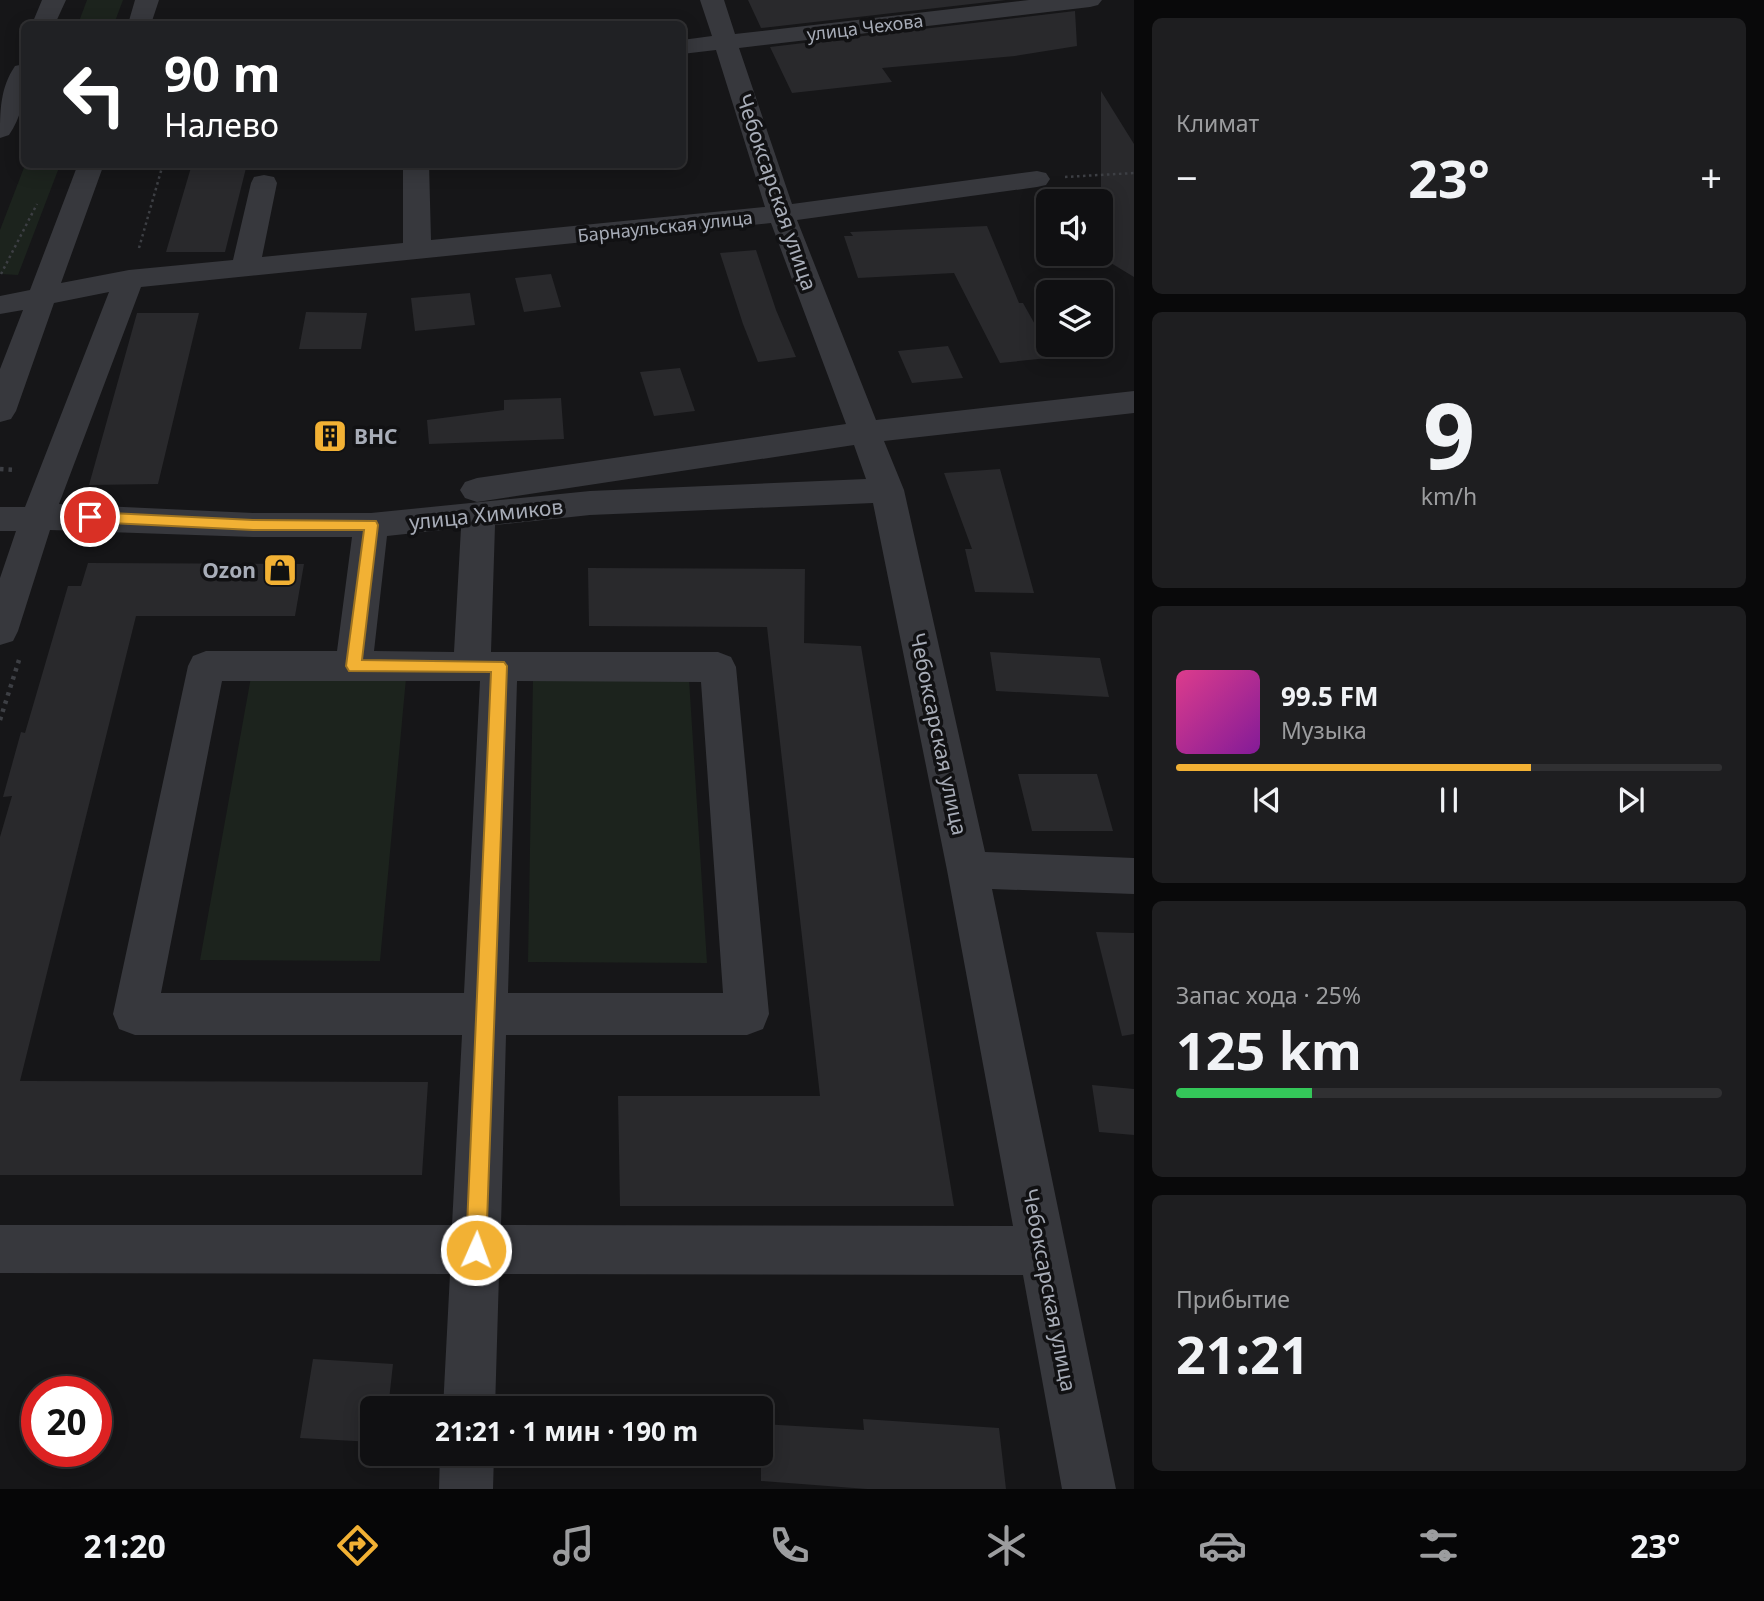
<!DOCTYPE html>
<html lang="ru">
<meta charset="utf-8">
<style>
:root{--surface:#101012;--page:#1e1e20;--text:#f1f3f6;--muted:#9c9d9f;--line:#303032;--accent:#f2b134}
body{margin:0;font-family:"Noto Sans",sans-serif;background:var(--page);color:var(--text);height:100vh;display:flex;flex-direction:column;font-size:26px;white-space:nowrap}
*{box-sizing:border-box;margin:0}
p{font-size:23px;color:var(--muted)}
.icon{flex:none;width:38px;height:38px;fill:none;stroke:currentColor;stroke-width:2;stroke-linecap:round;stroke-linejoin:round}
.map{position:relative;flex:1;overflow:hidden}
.side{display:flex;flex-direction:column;gap:18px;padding:18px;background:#09090a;width:630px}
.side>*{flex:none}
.guide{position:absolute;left:21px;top:21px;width:665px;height:147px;border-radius:10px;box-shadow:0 4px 18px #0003,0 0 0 2px var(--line);background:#202124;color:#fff;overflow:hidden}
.fabs{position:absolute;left:1036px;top:189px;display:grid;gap:14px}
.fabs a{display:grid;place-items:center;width:77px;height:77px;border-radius:10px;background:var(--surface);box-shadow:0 4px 18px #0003,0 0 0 2px var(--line);font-size:35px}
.speed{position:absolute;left:21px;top:1376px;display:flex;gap:14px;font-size:35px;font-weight:700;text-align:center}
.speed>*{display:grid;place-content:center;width:91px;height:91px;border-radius:50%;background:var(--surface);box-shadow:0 4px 18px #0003,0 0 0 2px var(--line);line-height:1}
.speed .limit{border:10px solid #d22;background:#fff;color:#111}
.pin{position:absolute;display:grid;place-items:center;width:60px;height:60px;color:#fff;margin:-30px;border:4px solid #fff;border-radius:50%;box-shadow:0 2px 7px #0007}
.me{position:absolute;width:77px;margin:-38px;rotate:2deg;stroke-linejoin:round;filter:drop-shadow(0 0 5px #0008)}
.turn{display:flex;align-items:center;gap:24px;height:147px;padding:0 28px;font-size:32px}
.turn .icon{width:91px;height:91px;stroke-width:2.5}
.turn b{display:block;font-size:49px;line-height:60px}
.big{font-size:52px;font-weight:700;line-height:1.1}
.side .tile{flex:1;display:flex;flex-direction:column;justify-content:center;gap:10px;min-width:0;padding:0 24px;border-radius:10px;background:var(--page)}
.side .dial{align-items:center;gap:0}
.dial b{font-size:91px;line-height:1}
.song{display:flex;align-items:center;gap:21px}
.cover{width:84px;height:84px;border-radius:10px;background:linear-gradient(135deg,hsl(330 70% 55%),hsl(290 70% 35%))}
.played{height:7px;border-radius:4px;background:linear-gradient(90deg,var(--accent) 65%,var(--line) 65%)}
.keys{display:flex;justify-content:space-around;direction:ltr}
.heat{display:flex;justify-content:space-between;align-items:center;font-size:38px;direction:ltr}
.charge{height:10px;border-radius:5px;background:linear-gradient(90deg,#34c759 25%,var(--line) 0)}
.trip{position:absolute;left:360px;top:1396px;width:413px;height:70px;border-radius:10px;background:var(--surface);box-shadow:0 4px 18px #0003,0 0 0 2px var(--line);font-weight:700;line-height:70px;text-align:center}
.dock{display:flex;height:112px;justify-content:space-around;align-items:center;background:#060607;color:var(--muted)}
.dock .icon{width:49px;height:49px}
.dock .current{color:var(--accent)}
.dock b{font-size:32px;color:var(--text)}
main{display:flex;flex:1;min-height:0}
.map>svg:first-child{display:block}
</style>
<main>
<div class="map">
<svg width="1134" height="1489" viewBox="0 0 1134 1489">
<rect width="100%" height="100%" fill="#161618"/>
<path fill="#1c231d" d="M87 0H123L114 24H78Z
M25 165H60L18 275 0 274V230Z
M251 677 406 678 380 961 200 960Z
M533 678 689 679 707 963 528 962Z"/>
<path fill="#29292c" d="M748 0H1006L761 28Z
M1075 11 1077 46 1015 56 882 68 892 82 792 93 770 47Z
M1101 91 1134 144V277L1101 257Z
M192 164H247L225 252H166Z
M987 226 1019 303H1023L1037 328 1048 327V358L1000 363 954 273 858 278 844 236H853L850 232Z
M756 250 776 310 796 357 758 362 743 324 720 253Z
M551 274 561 307 524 312 515 278Z
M470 293 475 325 415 331 411 298Z
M306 312 367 313 361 349H299Z
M137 313H199L158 484 89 485Z
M948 346 963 378 912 383 898 351Z
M680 368 695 411 654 416 640 372Z
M561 398 564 439 429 444 427 420 504 410V400Z
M1000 469 1034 593 975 592 965 549H972L944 473Z
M88 563 304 564 295 616H136L20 1081 428 1082 422 1175H0V837L12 796 3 797 21 732 25 733 68 586H81Z
M588 568 805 569 804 643 861 646 954 1206H620L618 1096H820L767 627 589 626Z
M990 652 1100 658 1109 697 996 691Z
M1018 774H1097L1113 831H1032Z
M1096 932 1134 933V1034L1122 1036Z
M1092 1085 1134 1089V1135L1099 1132Z
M313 1359 393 1364 388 1409H373V1442L300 1438Z
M863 1419 999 1428 1006 1489H867L761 1481V1424L864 1430Z"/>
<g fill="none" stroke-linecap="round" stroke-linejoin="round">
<path stroke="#3d3f44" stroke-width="2.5" stroke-dasharray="2.5 3.5" stroke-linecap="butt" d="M1065 177 1134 173
M139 248 163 164
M1 274 37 204"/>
<path stroke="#3d3f44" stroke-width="4.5" stroke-dasharray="3.5 5" stroke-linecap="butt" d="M0 469 17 470
M0 720 19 660"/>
<path fill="#37383d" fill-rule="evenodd" d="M42 0H66L55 24H32Z
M135 0H159L151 24H128Z
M700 0H724L735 34 1029 0H1102L1098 5 1090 7 739 48 792 204 1037 171 1046 173 1050 179 1046 185 1037 187 797 220 876 420 1134 391V413L884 441 904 490 985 852 1134 858V894L992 889 1116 1489H1062L1023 1275 499 1274 495 1409H443L450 1274 0 1273V1225H452L462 1035H135L119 1029 113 1014 188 666 193 656 206 651H337L352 537H253L50 530 18 631 13 641 0 645V578L16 531H0V507H25L109 292 54 303 16 411 11 419 0 422V369L23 310 0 314V296L30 290 78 164H104L61 283 129 270 233 260 251 183 254 177 264 175 274 177 277 183 262 257 403 243V164H429L431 240 765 207 716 50 682 54V40L712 36ZM771 223 846 424 477 478 465 482 460 490 465 498 477 502 854 445 866 479 590 491 371 513H253L59 504 141 287ZM873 503 947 870 1013 1226 501 1225 506 1035H747L763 1029 769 1014 736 667 731 657 718 652H491L495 525 590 515ZM461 528 454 652 374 651 387 536ZM222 681H480L464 993H161ZM517 681 701 682 723 993H508Z
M24 64C26 88 24 114 9 135L0 138C0 111 0 88 15 66Z
M440 1454H494L493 1489H439Z"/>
</g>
<path fill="#f2b134" stroke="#9d7322" stroke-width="2" d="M90 512 253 520 376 521 378 525 362 660 504 662 507 666 486 1250 483 1257 476 1260 469 1257 466 1250 491 672 349 671 346 666 364 530H253L90 522 83 517Z"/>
<defs>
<g id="building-square" transform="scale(1.75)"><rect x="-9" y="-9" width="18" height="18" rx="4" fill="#f2b134" stroke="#111113"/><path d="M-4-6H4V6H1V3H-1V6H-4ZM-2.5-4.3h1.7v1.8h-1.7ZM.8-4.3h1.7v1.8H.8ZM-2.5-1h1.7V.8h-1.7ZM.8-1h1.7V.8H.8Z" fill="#111"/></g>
<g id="shop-square" transform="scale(1.75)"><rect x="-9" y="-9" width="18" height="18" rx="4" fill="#f2b134" stroke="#111113"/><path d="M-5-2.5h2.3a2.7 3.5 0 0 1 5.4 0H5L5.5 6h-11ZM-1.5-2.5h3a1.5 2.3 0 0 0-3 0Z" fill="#111"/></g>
</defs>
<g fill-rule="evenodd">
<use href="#building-square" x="330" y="436"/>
<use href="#shop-square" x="280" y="570"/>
</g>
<g text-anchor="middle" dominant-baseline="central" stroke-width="7" stroke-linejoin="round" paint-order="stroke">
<g font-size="18" fill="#a8adb8" stroke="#111113">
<text transform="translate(865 27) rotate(-7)">улица Чехова</text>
<text transform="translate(665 226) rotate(-6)">Барнаульская улица</text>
</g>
<g font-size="21" fill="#a8adb8" stroke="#111113">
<text transform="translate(777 192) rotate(71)">Чебоксарская улица</text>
<text transform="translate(486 514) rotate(-6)">улица Химиков</text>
<text transform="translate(939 734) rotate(78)">Чебоксарская улица</text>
<text transform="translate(1050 1290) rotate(79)">Чебоксарская улица</text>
</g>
<g font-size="21" font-weight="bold" fill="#a8adb8" stroke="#111113" text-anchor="start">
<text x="354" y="436">ВНС</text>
<text x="256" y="570" text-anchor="end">Ozon</text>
</g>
</g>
</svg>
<div class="fabs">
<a><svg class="icon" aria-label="sound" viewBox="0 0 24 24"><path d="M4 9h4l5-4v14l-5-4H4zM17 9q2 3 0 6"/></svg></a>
<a><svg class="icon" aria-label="layers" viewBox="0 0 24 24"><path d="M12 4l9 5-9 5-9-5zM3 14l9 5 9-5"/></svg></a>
</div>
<div class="speed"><div class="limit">20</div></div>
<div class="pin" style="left:90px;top:517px;background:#d93025"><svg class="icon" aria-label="arrive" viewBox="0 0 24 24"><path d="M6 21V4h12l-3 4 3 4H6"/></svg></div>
<svg class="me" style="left:476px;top:1250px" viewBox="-20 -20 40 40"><circle r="17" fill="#f2b134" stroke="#fff" stroke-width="3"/><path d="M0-11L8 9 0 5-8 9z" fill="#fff"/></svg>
<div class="trip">21:21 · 1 мин · 190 m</div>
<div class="guide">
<div class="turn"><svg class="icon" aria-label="left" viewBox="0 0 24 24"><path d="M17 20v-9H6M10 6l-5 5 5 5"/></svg><div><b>90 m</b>Налево</div></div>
</div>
</div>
<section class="side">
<div class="tile"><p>Климат</p>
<div class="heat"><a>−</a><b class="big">23°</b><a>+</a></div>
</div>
<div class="tile dial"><b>9</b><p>km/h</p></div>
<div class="tile">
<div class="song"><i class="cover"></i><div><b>99.5 FM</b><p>Музыка</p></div></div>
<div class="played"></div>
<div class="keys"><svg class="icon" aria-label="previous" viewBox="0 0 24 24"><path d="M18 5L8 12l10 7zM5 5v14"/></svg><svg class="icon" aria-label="pause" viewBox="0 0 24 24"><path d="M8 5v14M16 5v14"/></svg><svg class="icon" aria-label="next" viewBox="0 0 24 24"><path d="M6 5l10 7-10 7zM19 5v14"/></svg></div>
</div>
<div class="tile"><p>Запас хода · 25%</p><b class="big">125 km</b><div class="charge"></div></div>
<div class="tile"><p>Прибытие</p><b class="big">21:21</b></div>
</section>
</main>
<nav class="dock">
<b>21:20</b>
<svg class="icon current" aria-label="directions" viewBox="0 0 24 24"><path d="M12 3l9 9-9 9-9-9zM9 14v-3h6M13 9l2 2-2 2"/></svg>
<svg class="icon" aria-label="music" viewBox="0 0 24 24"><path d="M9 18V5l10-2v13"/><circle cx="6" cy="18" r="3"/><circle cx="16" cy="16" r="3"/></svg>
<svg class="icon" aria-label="phone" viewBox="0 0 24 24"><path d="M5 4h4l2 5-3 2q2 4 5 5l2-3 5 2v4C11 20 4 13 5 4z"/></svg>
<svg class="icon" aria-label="climate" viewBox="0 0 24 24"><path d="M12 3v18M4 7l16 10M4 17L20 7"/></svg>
<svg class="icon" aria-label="car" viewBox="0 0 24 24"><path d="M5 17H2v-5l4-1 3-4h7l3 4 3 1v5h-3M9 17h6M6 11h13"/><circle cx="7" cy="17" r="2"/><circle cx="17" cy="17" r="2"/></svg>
<svg class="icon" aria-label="filters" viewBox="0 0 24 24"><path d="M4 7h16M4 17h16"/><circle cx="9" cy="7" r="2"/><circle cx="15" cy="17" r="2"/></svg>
<b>23°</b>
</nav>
